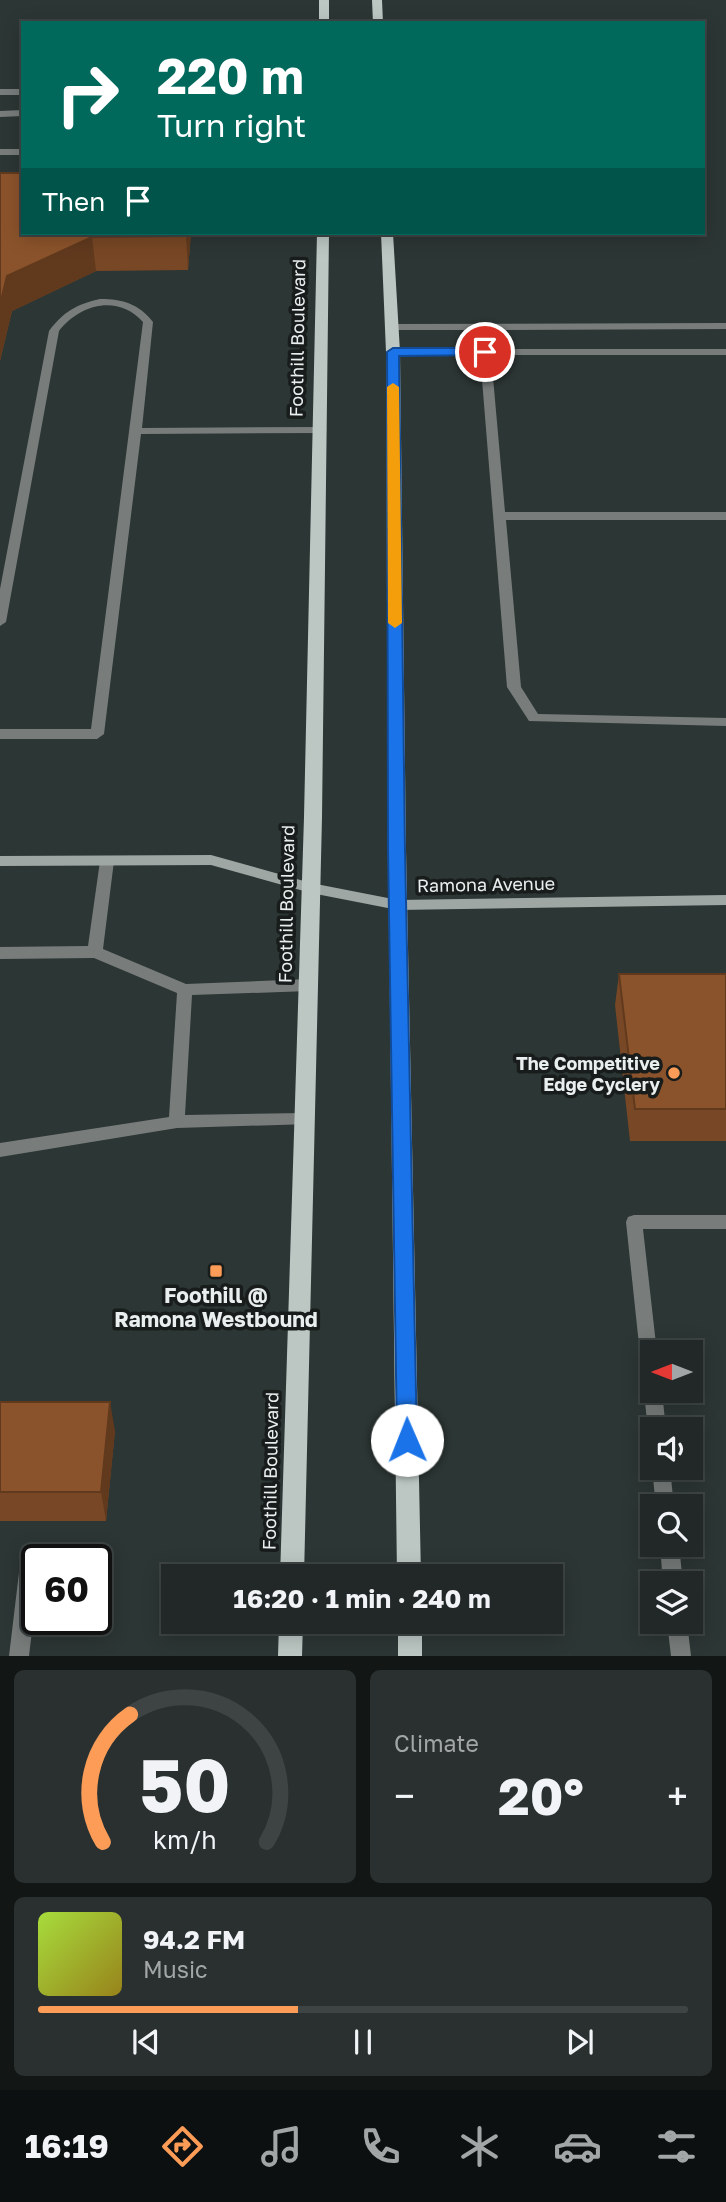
<!DOCTYPE html>
<meta charset="utf-8">
<style>
:root{--surface:#212827;--page:#29302f;--text:#f1f3f6;--muted:#a2a6a7;--line:#3e4444;--accent:#fd9c56}
body{margin:0;font-family:"Golos Text",sans-serif;background:var(--page);color:var(--text);height:100vh;display:flex;flex-direction:column;font-size:26px;white-space:nowrap}
*{box-sizing:border-box;margin:0}
p{font-size:23px;color:var(--muted)}
.icon{flex:none;width:38px;height:38px;fill:none;stroke:currentColor;stroke-width:2;stroke-linecap:round;stroke-linejoin:round}
.map{position:relative;height:1656px;overflow:hidden}
.drawer{display:flex;flex-direction:column;gap:14px;padding:14px;background:#121615;flex:1}
.drawer>*{flex:none}
.top-card{position:absolute;left:21px;top:21px;width:684px;height:214px;border-radius:0px;box-shadow:0 4px 18px #0003,0 0 0 2px var(--line);background:#00695c;color:#fff;overflow:hidden}
.needle{width:46px;rotate:270deg}
.tools{position:absolute;left:640px;top:1340px;display:grid;gap:14px}
.tools a{display:grid;place-items:center;width:63px;height:63px;border-radius:0px;background:var(--surface);box-shadow:0 4px 18px #0003,0 0 0 2px var(--line);font-size:35px}
.speed{position:absolute;left:21px;top:1544px;display:flex;gap:14px;font-size:35px;font-weight:700;text-align:center}
.speed>*{display:grid;place-content:center;width:91px;height:91px;border-radius:50%;background:var(--surface);box-shadow:0 4px 18px #0003,0 0 0 2px var(--line);line-height:1}
.speed .limit{border:4px solid #111;border-radius:10px;background:#fff;color:#111}
.pin{position:absolute;display:grid;place-items:center;width:60px;height:60px;color:#fff;margin:-30px;border:4px solid #fff;border-radius:50%;box-shadow:0 2px 7px #0007}
.me{position:absolute;width:77px;margin:-38px;rotate:359deg;stroke-linejoin:round;filter:drop-shadow(0 0 5px #0008)}
.turn{display:flex;align-items:center;gap:24px;height:147px;padding:0 21px;font-size:32px}
.turn .icon{width:91px;height:91px;stroke-width:2.5}
.turn b{display:block;font-size:49px;line-height:60px}
.then{display:flex;align-items:center;height:66px;padding:0 21px;background:#0003;gap:14px;font-size:26px}
.big{font-size:52px;font-weight:700;line-height:1.1}
.drawer .tile{flex:1;display:flex;flex-direction:column;justify-content:center;gap:10px;min-width:0;padding:0 24px;border-radius:10px;background:var(--page)}
.drawer .dial{align-items:center;gap:0}
.dial svg{height:182px;overflow:visible;fill:none;stroke:var(--line);stroke-width:7;stroke-linecap:round;text-anchor:middle}
.dial text{fill:var(--text);stroke:none}
.song{display:flex;align-items:center;gap:21px}
.cover{width:84px;height:84px;border-radius:10px;background:linear-gradient(135deg,hsl(80 70% 55%),hsl(50 70% 35%))}
.played{height:7px;border-radius:4px;background:linear-gradient(90deg,var(--accent) 40%,var(--line) 40%)}
.keys{display:flex;justify-content:space-around;direction:ltr}
.heat{display:flex;justify-content:space-between;align-items:center;font-size:38px;direction:ltr}
.drawer .tiles{flex:1;display:grid;gap:14px;grid-template-columns:1fr 1fr}
.tile:last-child{grid-column:span 2}
.trip{position:absolute;left:161px;top:1564px;width:402px;height:70px;border-radius:0px;background:var(--surface);box-shadow:0 4px 18px #0003,0 0 0 2px var(--line);font-weight:700;line-height:70px;text-align:center}
.tab-bar{display:flex;height:112px;justify-content:space-around;align-items:center;background:#0d1010;color:var(--muted)}
.tab-bar .icon{width:49px;height:49px}
.tab-bar .active{color:var(--accent)}
.tab-bar b{font-size:32px;color:var(--text)}
.map>svg:first-child{display:block}
</style>
<div class="map">
<svg width="726" height="1656" viewBox="0 0 726 1656">
<rect width="100%" height="100%" fill="#2c3634"/>
<g fill="none" stroke-linecap="round" stroke-linejoin="round">
<path fill="#787d7c" fill-rule="evenodd" d="M49 19 60 21 61 23H45Z
M0 89H23V95H0Z
M23 110V116L0 117V111Z
M0 149H23V155H0Z
M100 299C123 299 139 304 153 322L142 428 321 427 327 430 321 433 141 434 104 734 97 739H0V729H91L143 322C118 294 80 304 59 331L6 622 0 626V589L49 331C63 312 77 304 100 299Z
M726 323V329L489 330 490 349H726V355H491L505 512H726V520H506L521 687 538 714 726 718V726L529 721 507 687 480 355H393L388 352 393 349H480L478 330H391L386 327 391 324Z
M107 856 114 861 103 949 186 984 309 979 314 981 317 985 314 989 309 991 192 995 185 1115 304 1113 310 1114 312 1119 310 1124 177 1128 0 1157V1143L169 1117 177 993 94 958 0 959V947L88 946 100 861Z
M634 1215H726V1229H643L657 1353H653V1391H662L666 1430H653V1437L648 1430 626 1222 628 1217Z
M653 1466V1468H670L674 1507H656L652 1468Z
M660 1545H679L683 1584H663Z
M31 1547 38 1550 40 1559H37V1588L29 1656H9L21 1556 24 1550Z
M667 1622H687L691 1656H671Z"/>
<path fill="#9fa7a5" fill-rule="evenodd" d="M211 855 311 883 398 900 726 895V905L398 910 311 893 211 865 0 866V856Z"/>
<path fill="#bcc7c4" fill-rule="evenodd" d="M319 0H329V23H319Z
M372 0H382L383 23H373Z
M317 233H329L322 817 304 1577H280L304 817Z
M381 233H393L400 352 406 850 421 1577H397L388 850 386 352Z
M279 1622H303L302 1656H278Z
M398 1622H422V1656H398Z"/>
</g>
<path fill="#784725" d="M0 173 23 233H191L188 270 96 271 12 311 0 361Z
M619 974H726V1141H630L615 1005Z
M0 1402 115 1431 106 1521H0Z"/>
<path fill="#613a1e" d="M186 233H191L188 270 186 236Z
M92 237 96 271 12 311 0 361V305L7 276Z
M110 1402 115 1431 106 1521 101 1492Z"/>
<path fill="#8b532b" stroke="#613a1e" stroke-width="2" d="M0 173H23V233H186V236L92 237 7 276 0 305Z
M619 974H726V1109H635Z
M0 1402H110L101 1492H0Z"/>
<path fill="#1a73e8" stroke="#114b97" stroke-width="2" d="M485 348 489 350V355L399 356 405 850 417 1440 414 1447 407 1450 400 1447 397 1440 388 850 387 352 393 348Z"/>
<path fill="#f59e0b" d="M393 383 399 387 402 623 395 628 388 623 387 387Z"/>
<g fill="#fd9c56" stroke="#181d1c" stroke-width="2.5">
<circle cx="674" cy="1073" r="7"/>
<rect x="209" y="1264" width="14" height="14" rx="3.5"/>
</g>
<g text-anchor="middle" dominant-baseline="central" stroke-width="7" stroke-linejoin="round" paint-order="stroke">
<g font-size="18" fill="#e9efee" stroke="#181d1c">
<text transform="translate(297 338) rotate(-89)">Foothill Boulevard</text>
<text transform="translate(486 884) rotate(-1)">Ramona Avenue</text>
<text transform="translate(286 904) rotate(-89)">Foothill Boulevard</text>
<text transform="translate(270 1471) rotate(-89)">Foothill Boulevard</text>
</g>
<g font-size="18" font-weight="bold" fill="#e9efee" stroke="#181d1c" text-anchor="end">
<text x="660" y="1063">The Competitive<tspan x="660" dy="21">Edge Cyclery</tspan></text>
</g>
<g font-size="21" font-weight="bold" fill="#e9efee" stroke="#181d1c">
<text x="216" y="1295">Foothill @<tspan x="216" dy="24">Ramona Westbound</tspan></text>
</g>
</g>
</svg>
<div class="tools">
<a><svg class="needle" viewBox="-14 -14 28 28"><path d="M0-13l5 13h-10z" fill="#e53935"/><path d="M0 13l5-13h-10z" fill="#a2a6a7"/></svg></a>
<a><svg class="icon" aria-label="sound" viewBox="0 0 24 24"><path d="M4 9h4l5-4v14l-5-4H4zM17 9q2 3 0 6"/></svg></a>
<a><svg class="icon" aria-label="search" viewBox="0 0 24 24"><circle cx="10" cy="10" r="6"/><path d="M15 15l6 6"/></svg></a>
<a><svg class="icon" aria-label="layers" viewBox="0 0 24 24"><path d="M12 4l9 5-9 5-9-5zM3 14l9 5 9-5"/></svg></a>
</div>
<div class="speed"><div class="limit">60</div></div>
<div class="pin" style="left:485px;top:352px;background:#d93025"><svg class="icon" aria-label="arrive" viewBox="0 0 24 24"><path d="M6 21V4h12l-3 4 3 4H6"/></svg></div>
<svg class="me" style="left:407px;top:1440px" viewBox="-20 -20 40 40"><circle r="19" fill="#fff"/><path d="M0-13L10 11 0 6-10 11z" fill="#1a73e8"/></svg>
<div class="trip">16:20 · 1 min · 240 m</div>
<div class="top-card">
<div class="turn"><svg class="icon" aria-label="right" viewBox="0 0 24 24"><path d="M7 20v-9h11M14 6l5 5-5 5"/></svg><div><b>220 m</b>Turn right</div></div>
<div class="then">Then<svg class="icon" aria-label="arrive" viewBox="0 0 24 24"><path d="M6 21V4h12l-3 4 3 4H6"/></svg></div>
</div>
</div>
<section class="drawer">
<div class="tiles">
<div class="tile dial"><svg viewBox="0 0 100 80">
<path d="M14 69A42 42 0 1 1 86 69"/>
<path d="M14 69A42 42 0 0 1 26 13" stroke="#fd9c56"/>
<text x="50" y="56" font-size="32" font-weight="700">50</text>
<text x="50" y="72" font-size="11">km/h</text>
</svg></div>
<div class="tile"><p>Climate</p>
<div class="heat"><a>−</a><b class="big">20°</b><a>+</a></div>
</div>
<div class="tile">
<div class="song"><i class="cover"></i><div><b>94.2 FM</b><p>Music</p></div></div>
<div class="played"></div>
<div class="keys"><svg class="icon" aria-label="previous" viewBox="0 0 24 24"><path d="M18 5L8 12l10 7zM5 5v14"/></svg><svg class="icon" aria-label="pause" viewBox="0 0 24 24"><path d="M8 5v14M16 5v14"/></svg><svg class="icon" aria-label="next" viewBox="0 0 24 24"><path d="M6 5l10 7-10 7zM19 5v14"/></svg></div>
</div>
</div>
</section>
<nav class="tab-bar">
<b>16:19</b>
<svg class="icon active" aria-label="directions" viewBox="0 0 24 24"><path d="M12 3l9 9-9 9-9-9zM9 14v-3h6M13 9l2 2-2 2"/></svg>
<svg class="icon" aria-label="music" viewBox="0 0 24 24"><path d="M9 18V5l10-2v13"/><circle cx="6" cy="18" r="3"/><circle cx="16" cy="16" r="3"/></svg>
<svg class="icon" aria-label="phone" viewBox="0 0 24 24"><path d="M5 4h4l2 5-3 2q2 4 5 5l2-3 5 2v4C11 20 4 13 5 4z"/></svg>
<svg class="icon" aria-label="climate" viewBox="0 0 24 24"><path d="M12 3v18M4 7l16 10M4 17L20 7"/></svg>
<svg class="icon" aria-label="car" viewBox="0 0 24 24"><path d="M5 17H2v-5l4-1 3-4h7l3 4 3 1v5h-3M9 17h6M6 11h13"/><circle cx="7" cy="17" r="2"/><circle cx="17" cy="17" r="2"/></svg>
<svg class="icon" aria-label="filters" viewBox="0 0 24 24"><path d="M4 7h16M4 17h16"/><circle cx="9" cy="7" r="2"/><circle cx="15" cy="17" r="2"/></svg>
</nav>
